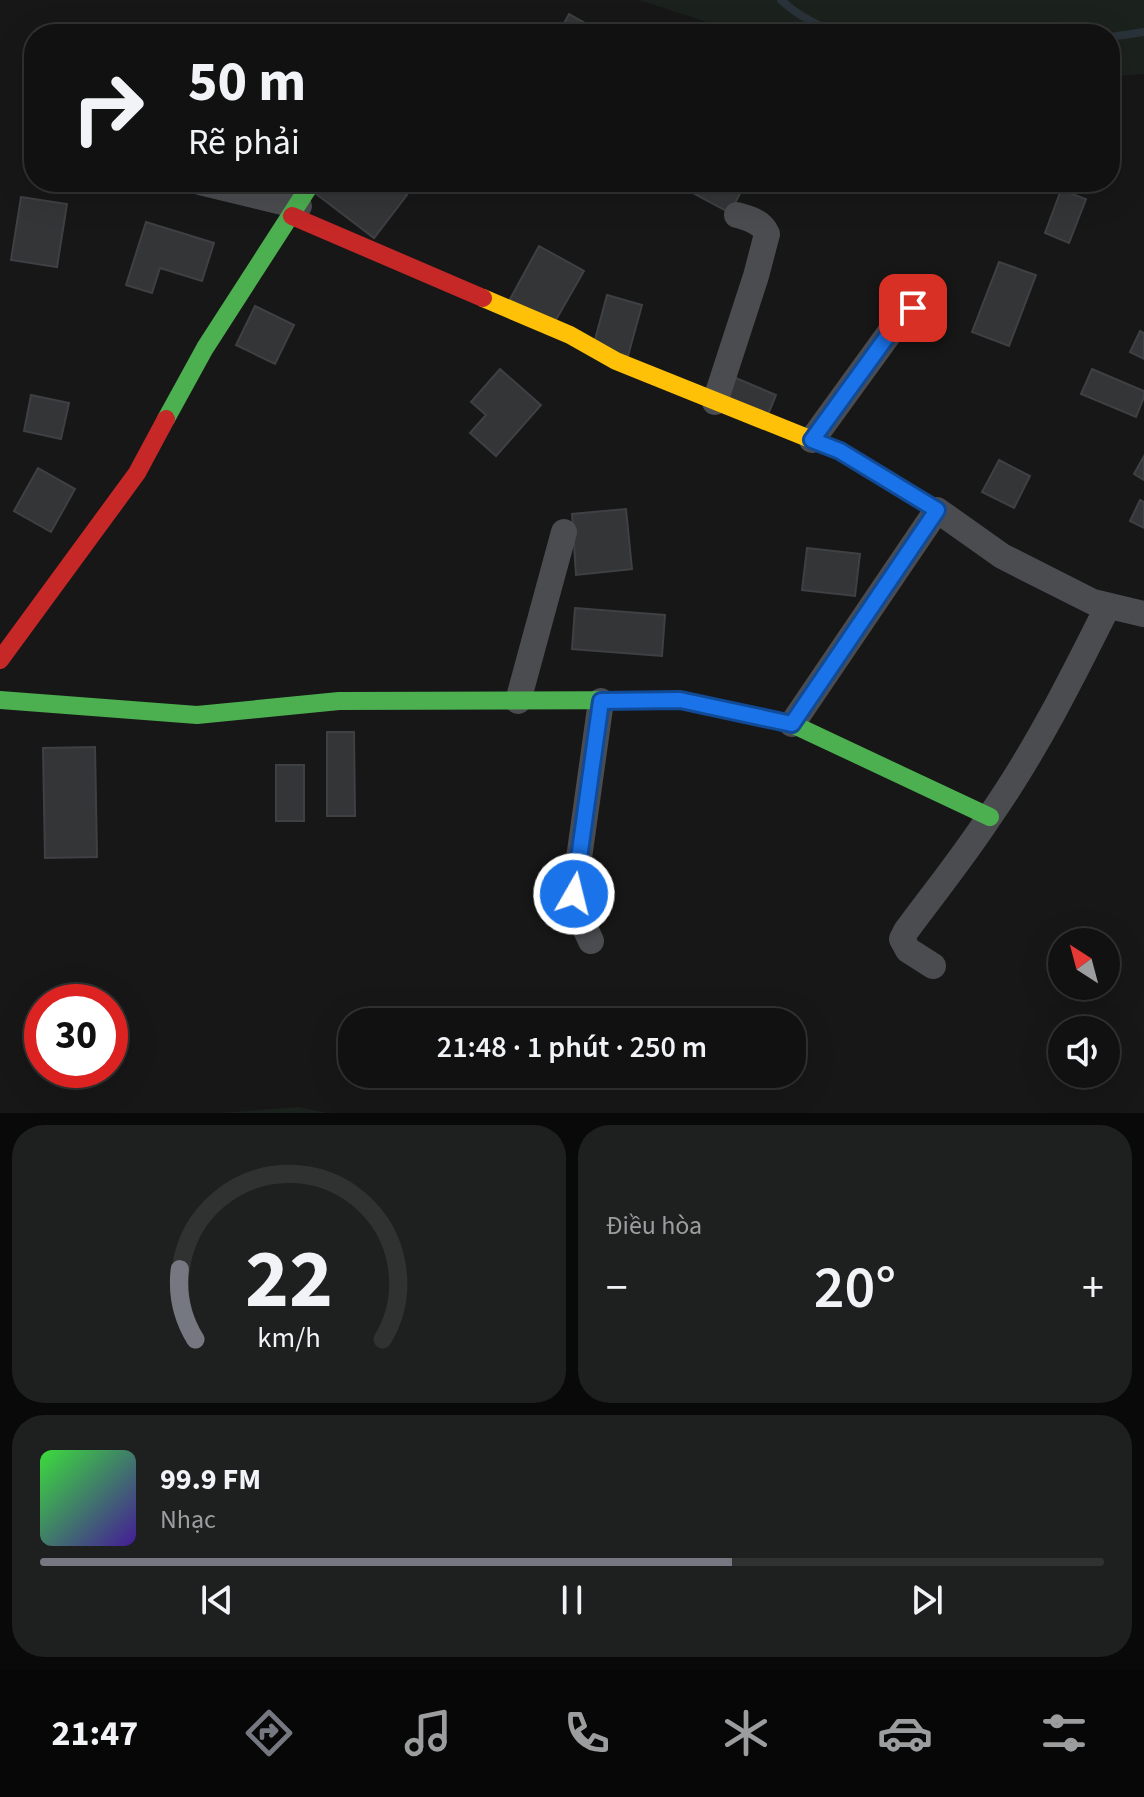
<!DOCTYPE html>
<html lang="vi">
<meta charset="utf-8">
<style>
:root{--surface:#111;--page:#1e1f1f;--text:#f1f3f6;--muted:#9c9d9f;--line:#303131;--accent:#757880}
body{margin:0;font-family:"Source Sans 3",sans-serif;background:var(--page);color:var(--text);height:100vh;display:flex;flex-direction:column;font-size:30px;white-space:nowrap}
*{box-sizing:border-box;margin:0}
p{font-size:26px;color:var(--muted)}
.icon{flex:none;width:44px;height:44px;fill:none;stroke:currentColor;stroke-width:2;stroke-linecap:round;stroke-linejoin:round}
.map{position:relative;height:1113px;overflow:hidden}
.side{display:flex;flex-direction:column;gap:12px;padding:12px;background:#090909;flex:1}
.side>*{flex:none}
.banner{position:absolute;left:24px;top:24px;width:1096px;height:168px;border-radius:32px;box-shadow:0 8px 32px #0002,0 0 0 2px var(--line);background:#111;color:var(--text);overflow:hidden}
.needle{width:52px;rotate:324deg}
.fabs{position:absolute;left:1048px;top:928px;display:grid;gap:16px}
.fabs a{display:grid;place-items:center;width:72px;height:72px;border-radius:50%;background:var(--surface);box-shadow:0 8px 32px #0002,0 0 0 2px var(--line);font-size:40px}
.speed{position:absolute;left:24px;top:984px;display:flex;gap:16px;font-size:40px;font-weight:700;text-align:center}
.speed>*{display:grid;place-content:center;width:104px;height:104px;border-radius:50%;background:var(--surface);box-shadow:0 8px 32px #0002,0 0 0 2px var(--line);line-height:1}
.speed .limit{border:12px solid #d22;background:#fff;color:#111}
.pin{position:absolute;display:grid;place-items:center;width:68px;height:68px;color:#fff;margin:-34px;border-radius:16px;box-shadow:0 4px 12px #0006}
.me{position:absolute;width:88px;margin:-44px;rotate:8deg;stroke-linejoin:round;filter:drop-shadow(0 0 6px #0008)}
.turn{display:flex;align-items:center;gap:28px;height:168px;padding:0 32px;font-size:36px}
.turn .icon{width:104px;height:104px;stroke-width:2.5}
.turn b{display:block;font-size:56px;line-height:68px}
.big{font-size:60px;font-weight:600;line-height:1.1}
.side .widget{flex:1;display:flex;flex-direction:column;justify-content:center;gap:12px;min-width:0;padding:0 28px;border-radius:32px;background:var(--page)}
.side .dial{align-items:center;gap:0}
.dial svg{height:208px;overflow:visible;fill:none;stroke:var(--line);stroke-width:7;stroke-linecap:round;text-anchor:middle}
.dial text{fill:var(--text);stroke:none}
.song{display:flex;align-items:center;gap:24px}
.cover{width:96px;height:96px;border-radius:12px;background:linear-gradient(135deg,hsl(120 70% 55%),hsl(260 70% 35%))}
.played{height:8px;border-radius:4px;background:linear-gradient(90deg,var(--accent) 65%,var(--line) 65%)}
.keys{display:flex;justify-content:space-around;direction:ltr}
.heat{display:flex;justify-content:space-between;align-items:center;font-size:44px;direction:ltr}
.side .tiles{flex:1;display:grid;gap:12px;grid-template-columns:1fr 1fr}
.widget:last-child{grid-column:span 2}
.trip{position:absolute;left:338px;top:1008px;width:468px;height:80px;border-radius:32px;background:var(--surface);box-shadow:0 8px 32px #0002,0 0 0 2px var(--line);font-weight:600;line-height:80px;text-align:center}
.tabs{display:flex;height:128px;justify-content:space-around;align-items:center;background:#070707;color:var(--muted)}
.tabs .icon{width:56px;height:56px}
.tabs .selected{color:var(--accent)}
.tabs b{font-size:36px;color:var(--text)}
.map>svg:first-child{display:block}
</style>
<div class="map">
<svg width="1144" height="1113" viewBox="0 0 1144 1113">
<rect width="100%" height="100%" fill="#171717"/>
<path fill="#1b211c" d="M639 0H1144V74L1110 76V34H744Z
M299 1107 327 1113H220Z"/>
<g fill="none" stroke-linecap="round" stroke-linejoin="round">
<path stroke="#2a3239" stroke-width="8" d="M781 0C798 16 818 26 840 34
M1110 37 1144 32"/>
</g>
<path fill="#343537" stroke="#3f4043" stroke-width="2" d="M569 14 601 32 600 34H558Z
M324 182H390L407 195 374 238 315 193Z
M679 182H746L730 213 678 185Z
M1061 190 1086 199 1069 243 1045 233Z
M21 197 67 204 57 267 11 260Z
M146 222 214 243 202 281 160 268 152 293 126 285Z
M539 246 584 271 553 325 509 301Z
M999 262 1036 275 1009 346 972 332Z
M607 295 642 305 628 356 593 347Z
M255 306 294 325 275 364 236 345Z
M1140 331 1144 333V359L1130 352Z
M500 369 541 405 496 456 470 433 486 415 471 402Z
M1092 369 1144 391V397L1136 417 1081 394Z
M731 376 776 395 767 417 722 398Z
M31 395 69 403 61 439 24 431Z
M1144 456V480L1134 474Z
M999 460 1030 476 1014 508 982 492Z
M38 468 75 489 51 532 14 511Z
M1140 500 1144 502V528L1130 521Z
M626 509 632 569 576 575 572 514Z
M807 548 860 554 855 596 802 590Z
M575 608 665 615 662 656 572 649Z
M327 732H354L355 816H327Z
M95 747 97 857 45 858 43 748Z
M276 765H304V821H276Z"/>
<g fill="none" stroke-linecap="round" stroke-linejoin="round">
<path stroke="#4b4c50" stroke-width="26" d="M200 182 299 206
M715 402 756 276 767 234C762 222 749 218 737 215
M812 440 899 320 913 308
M518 701 564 532
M792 724 937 510 1002 556 1093 602 1144 614
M591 941 573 902 574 894 601 701
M933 966 908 950 902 939 906 931C934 893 964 856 990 816 1036 750 1072 678 1108 606"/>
<path stroke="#4caf50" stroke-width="18" d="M166 419 205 348 312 182
M0 700 197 715 339 701 680 700 792 724 990 817"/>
<path stroke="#ffc107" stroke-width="18" d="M483 298 570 335 616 361 840 451 937 510"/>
<path stroke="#c62828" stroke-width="18" d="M292 216 483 298
M0 660 137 473 166 419"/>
</g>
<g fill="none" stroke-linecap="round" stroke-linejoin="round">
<g stroke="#114b97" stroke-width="20">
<path id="route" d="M574 894 601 701 680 700 792 724 937 510 840 451 812 440 899 320 913 308"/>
</g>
<use href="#route" stroke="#1a73e8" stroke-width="14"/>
</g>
</svg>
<div class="fabs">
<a><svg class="needle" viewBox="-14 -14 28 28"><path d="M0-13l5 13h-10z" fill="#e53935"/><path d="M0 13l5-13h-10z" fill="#9c9d9f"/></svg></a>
<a><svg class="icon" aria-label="sound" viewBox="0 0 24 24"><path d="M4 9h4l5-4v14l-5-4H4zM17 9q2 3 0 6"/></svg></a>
</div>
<div class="speed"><div class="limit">30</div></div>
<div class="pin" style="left:913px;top:308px;background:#d93025"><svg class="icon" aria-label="arrive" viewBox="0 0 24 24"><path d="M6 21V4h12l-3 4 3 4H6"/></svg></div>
<svg class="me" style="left:574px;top:894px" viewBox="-20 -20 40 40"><circle r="17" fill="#1a73e8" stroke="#fff" stroke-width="3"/><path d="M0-11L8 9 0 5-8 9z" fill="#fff"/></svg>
<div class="trip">21:48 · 1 phút · 250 m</div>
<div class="banner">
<div class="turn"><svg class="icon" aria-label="right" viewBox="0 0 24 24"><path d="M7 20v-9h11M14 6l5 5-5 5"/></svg><div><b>50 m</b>Rẽ phải</div></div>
</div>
</div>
<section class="side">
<div class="tiles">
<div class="widget dial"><svg viewBox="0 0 100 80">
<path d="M14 69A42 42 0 1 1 86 69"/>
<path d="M14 69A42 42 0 0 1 8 42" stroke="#757880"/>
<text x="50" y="56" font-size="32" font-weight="700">22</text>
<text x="50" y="72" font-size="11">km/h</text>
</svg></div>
<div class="widget"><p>Điều hòa</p>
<div class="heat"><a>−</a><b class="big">20°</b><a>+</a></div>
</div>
<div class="widget">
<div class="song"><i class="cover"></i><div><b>99.9 FM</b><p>Nhạc</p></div></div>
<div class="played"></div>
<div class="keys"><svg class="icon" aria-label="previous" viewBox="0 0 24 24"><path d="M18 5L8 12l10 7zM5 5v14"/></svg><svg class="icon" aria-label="pause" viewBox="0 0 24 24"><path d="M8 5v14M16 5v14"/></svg><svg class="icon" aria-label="next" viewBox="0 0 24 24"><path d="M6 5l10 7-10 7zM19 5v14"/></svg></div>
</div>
</div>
</section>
<nav class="tabs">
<b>21:47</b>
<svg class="icon selected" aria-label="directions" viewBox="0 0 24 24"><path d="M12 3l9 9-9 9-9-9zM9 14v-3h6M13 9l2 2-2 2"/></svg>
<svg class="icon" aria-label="music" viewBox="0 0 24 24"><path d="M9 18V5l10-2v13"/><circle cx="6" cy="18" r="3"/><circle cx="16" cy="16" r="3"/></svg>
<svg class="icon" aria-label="phone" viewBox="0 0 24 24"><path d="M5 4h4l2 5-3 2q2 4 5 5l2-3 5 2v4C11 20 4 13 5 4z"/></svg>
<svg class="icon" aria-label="climate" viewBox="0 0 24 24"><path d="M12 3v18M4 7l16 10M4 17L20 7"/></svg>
<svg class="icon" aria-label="car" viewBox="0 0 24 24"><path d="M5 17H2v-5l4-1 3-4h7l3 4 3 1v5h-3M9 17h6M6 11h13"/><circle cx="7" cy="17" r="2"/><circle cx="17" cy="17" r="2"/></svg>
<svg class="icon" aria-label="filters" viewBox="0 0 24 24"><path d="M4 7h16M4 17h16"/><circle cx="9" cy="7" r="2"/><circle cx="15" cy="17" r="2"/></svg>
</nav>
